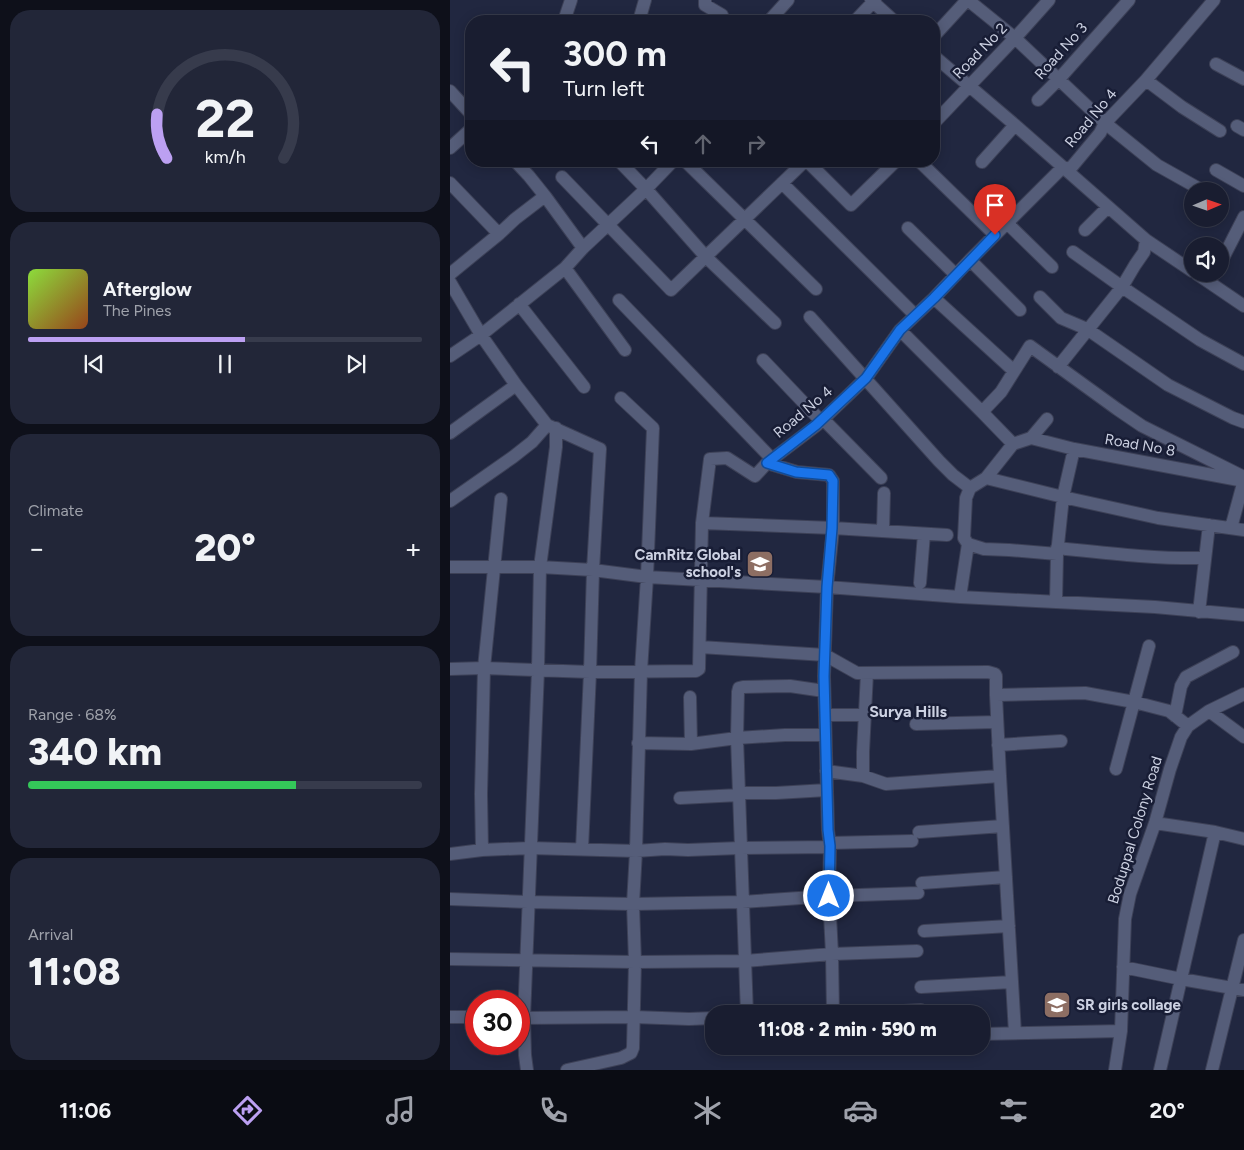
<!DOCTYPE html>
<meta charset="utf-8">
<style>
:root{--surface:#191d30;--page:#222638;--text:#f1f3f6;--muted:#9fa2ab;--line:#373b4c;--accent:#bca0f2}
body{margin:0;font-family:Figtree,sans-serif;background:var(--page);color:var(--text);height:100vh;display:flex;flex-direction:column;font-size:19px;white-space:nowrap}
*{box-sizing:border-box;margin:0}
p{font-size:16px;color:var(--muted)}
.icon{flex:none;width:28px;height:28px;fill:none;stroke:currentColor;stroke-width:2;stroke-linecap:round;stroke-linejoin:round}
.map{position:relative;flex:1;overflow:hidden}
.panel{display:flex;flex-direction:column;gap:10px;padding:10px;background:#0e101a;width:450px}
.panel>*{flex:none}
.top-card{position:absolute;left:15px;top:15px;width:475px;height:152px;border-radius:20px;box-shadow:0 2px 12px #0003,0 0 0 1px var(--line);background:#191d30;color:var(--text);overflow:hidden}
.needle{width:32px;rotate:88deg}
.controls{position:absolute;left:734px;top:182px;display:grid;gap:10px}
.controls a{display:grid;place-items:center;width:45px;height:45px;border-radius:50%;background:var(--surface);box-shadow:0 2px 12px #0003,0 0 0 1px var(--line);font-size:25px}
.speed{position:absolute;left:15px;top:990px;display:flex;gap:10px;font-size:25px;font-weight:700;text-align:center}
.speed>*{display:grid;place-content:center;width:65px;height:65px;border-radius:50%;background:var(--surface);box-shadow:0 2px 12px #0003,0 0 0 1px var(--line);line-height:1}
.speed .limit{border:8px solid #d22;background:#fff;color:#111}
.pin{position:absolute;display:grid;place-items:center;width:42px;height:42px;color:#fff;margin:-51px -21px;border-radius:50% 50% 50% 0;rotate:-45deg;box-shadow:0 0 5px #0007}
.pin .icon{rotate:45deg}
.me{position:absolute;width:55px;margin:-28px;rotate:0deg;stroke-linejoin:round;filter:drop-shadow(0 0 4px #0008)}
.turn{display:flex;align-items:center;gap:18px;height:105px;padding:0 15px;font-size:22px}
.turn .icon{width:65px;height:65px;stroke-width:2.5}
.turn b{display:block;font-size:35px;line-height:42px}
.lanes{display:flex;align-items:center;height:48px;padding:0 15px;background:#0003;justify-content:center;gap:25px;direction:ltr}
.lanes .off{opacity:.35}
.big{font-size:38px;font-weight:800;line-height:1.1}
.panel .card{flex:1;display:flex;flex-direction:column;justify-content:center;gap:8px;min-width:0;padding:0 18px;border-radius:20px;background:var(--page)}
.panel .dial{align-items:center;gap:0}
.dial svg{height:130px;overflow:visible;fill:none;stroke:var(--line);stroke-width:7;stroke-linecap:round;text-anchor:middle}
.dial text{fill:var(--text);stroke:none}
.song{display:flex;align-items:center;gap:15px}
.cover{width:60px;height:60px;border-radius:8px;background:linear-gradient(135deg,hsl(90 70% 55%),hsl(20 70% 35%))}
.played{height:5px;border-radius:2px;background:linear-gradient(90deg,var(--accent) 55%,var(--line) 55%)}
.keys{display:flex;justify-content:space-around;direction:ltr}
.heat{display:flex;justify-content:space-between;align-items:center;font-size:28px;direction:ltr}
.charge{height:8px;border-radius:4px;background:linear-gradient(90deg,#34c759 68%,var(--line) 0)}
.trip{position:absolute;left:255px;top:1005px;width:285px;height:50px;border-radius:20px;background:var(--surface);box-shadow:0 2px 12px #0003,0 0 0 1px var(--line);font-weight:800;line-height:50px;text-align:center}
.tab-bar{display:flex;height:80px;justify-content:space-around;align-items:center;background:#0a0c13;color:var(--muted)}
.tab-bar .icon{width:35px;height:35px}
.tab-bar .current{color:var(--accent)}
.tab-bar b{font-size:22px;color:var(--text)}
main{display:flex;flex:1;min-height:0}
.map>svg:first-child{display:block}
</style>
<main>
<section class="panel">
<div class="card dial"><svg viewBox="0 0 100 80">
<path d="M14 69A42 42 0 1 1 86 69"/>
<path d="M14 69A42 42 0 0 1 8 42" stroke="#bca0f2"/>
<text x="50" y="56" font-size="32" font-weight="700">22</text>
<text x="50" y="72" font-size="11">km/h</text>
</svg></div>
<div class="card">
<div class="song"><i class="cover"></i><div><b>Afterglow</b><p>The Pines</p></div></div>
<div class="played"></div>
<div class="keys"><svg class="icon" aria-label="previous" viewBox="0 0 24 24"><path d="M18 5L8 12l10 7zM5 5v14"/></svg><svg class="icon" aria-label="pause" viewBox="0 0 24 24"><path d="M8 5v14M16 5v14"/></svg><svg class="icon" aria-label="next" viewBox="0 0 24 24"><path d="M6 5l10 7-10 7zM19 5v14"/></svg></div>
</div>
<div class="card"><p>Climate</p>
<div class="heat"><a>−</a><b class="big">20°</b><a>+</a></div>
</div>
<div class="card"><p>Range · 68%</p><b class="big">340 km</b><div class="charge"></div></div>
<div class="card"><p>Arrival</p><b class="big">11:08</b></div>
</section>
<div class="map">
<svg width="794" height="1070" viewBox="0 0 794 1070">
<rect width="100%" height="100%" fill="#212740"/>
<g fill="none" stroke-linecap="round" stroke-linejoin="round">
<g stroke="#3d4157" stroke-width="14">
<path id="minor" d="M255 0V5L272 15
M421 0 444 21
M518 0 565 38 655 123 707 165 748 188
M114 21 121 0
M189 21 195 0
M319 21 338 0
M405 21 425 0
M484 36 517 0
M484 56 565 125 696 240 742 271
M766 64 794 79
M696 80 732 107 770 131
M0 91 21 114
M588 100 609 79 679 0
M484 123 565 38 599 0
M787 126 794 130
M0 148 21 129
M65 161 79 176 95 196
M169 161 196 189 256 257 325 323
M235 161 366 289
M357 161 401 205 446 161
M469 161 545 235
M532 162 565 125
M766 170 794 186
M112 177 221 290 355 161
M0 183 49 234 65 219 95 196 133 248
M332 183 465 315
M557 223 602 267
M458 228 506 275
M635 230 658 207
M623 252 672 287 750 340 794 364
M520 260 570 310
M770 264 794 217
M115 268 175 350
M0 274 49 234
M747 274 794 306
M0 282 31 335 66 385 97 425 150 449 143 570 140 672 132 849
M590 297 611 318 637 329 718 385 783 418 794 422
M484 298 564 371
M169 300 322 459
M69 304 134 387
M360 317 489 461 503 475 520 488
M450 330 532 412
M0 356 31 335 115 268 133 248 196 189 223 161
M313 360 371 421
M608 367 672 287 685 265 694 252 696 240
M373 419 431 478
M0 433 66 385
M581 438 624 449 789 480
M563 444 532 412 551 392 580 346 667 409 692 426 794 477
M317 463 347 472 379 475 383 481V528L377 587 374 676 378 830 380 847 379 896 382 954 383 1014
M536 478 613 497 708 518 794 530
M0 501 63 457 82 442 97 425
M252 523 383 528 497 535
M781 528 794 480
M433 531 434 493
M518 544 534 549 559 550 607 554
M607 548C656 553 706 559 755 558
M0 567H90L143 570 197 577 377 587 510 597 705 607 794 615
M470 583 474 534
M510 597 518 544 514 538 516 498 520 488 536 478 563 444 581 438 597 419
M606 602 607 554 613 497 624 449
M749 612 759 525
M250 647 375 655 407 673 538 672 545 674 546 676V695L550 776 565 1033
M0 669 34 668 140 672 246 671 249 669 252 523 260 459 277 458 305 476 317 463 367 425 416 378 450 330 484 298 520 260 613 167 620 169 650 133 655 123 696 80 764 0
M546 695 635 693 684 702 719 711 738 726
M240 697 241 744
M759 711 794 737
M375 715H414
M725 716 731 686 736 677 783 652
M466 724 547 722
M188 743 241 744 287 738 335 735H375
M548 745 611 741
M666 769 699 646
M376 771 413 776 436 784 550 776
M413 776V752L417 673
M289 793H326L377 790
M230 798 289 795
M705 823 765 832 794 839
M469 832 553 826
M379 843 462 841
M32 850 31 794 34 668 51 499
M0 854 32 850 80 848 186 851 215 849 238 850 290 848 380 847
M472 883 556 877
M0 899 78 902 183 904 292 902 379 896 468 893
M474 931 559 926
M0 959 185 962 294 961 382 954 467 951
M673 967 731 979 794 990
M471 987 562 982
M297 1014 287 738 288 692 289 688 293 687 340 686 374 691
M400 1014 471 1010
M0 1017H26
M69 1018 184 1017 239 1019 264 1018
M531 1034 671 1031
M77 1070 75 1055 74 1018 88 670 90 567 106 447V428
M117 1070 171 1058 181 1053 183 1048 185 962 183 904 186 851 191 671 197 577 203 428 171 398
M665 1070 671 1031 675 919 680 894 705 823 720 769 731 737 738 726 759 711 794 694
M710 1070 765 832
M762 1070 794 940"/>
</g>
<use href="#minor" stroke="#555d79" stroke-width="12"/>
</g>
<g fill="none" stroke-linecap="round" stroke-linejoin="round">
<g stroke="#114b97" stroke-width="12">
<path id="route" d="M379 896 380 846 378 830 374 676 377 587 382 528 383 481 379 475 346 472 317 463 366 425 416 378 450 330 484 298 545 235"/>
</g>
<use href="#route" stroke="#1a73e8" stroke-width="9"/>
</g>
<defs>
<g id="school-square" transform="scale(1.4375)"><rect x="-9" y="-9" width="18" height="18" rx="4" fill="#8d6e63" stroke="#181d35"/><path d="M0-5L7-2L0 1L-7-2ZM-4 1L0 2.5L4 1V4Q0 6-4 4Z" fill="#fff"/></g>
<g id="university-square" transform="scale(1.4375)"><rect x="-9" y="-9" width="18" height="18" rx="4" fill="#8d6e63" stroke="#181d35"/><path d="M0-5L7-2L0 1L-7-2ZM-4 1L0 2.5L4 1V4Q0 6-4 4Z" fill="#fff"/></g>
</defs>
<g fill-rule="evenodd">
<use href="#school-square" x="310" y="564"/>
<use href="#university-square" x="607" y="1005"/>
</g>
<g text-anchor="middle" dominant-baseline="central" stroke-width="5" stroke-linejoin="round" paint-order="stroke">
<g font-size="15" fill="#ccd1e2" stroke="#181d35">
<text transform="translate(530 51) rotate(-46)">Road No 2</text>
<text transform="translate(611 51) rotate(-48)">Road No 3</text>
<text transform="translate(641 118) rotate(-50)">Road No 4</text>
<text transform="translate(353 412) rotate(-40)">Road No 4</text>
<text transform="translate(690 445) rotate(10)">Road No 8</text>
<text transform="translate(685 830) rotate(-73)">Boduppal Colony Road</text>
</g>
<g font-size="15" font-weight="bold" fill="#ccd1e2" stroke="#181d35" text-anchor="end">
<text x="291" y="555">CamRitz Global<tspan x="291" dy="17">school's</tspan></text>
<text x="626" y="1005" text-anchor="start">SR girls collage</text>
</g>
<g font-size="16" font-weight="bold" fill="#ccd1e2" stroke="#181d35">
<text x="458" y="711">Surya Hills</text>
</g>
</g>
</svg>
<div class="controls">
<a><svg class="needle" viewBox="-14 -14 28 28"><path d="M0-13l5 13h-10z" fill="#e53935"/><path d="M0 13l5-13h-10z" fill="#9fa2ab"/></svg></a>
<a><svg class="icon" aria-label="sound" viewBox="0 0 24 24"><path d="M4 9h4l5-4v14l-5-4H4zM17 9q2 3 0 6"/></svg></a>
</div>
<div class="speed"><div class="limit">30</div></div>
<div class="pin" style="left:545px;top:235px;background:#d93025"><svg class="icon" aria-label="arrive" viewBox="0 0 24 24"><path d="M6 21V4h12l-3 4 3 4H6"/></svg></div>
<svg class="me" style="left:379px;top:896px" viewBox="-20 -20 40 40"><circle r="17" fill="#1a73e8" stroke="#fff" stroke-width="3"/><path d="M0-11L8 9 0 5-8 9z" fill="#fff"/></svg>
<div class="trip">11:08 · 2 min · 590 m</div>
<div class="top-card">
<div class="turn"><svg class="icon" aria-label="left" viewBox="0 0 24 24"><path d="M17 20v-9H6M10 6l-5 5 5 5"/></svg><div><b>300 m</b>Turn left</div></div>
<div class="lanes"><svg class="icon" aria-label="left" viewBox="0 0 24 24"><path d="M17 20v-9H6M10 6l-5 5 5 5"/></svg><svg class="icon off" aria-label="ahead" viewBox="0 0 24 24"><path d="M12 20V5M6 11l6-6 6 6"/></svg><svg class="icon off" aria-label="right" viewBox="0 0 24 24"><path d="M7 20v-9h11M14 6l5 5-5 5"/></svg></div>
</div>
</div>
</main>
<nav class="tab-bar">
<b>11:06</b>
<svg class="icon current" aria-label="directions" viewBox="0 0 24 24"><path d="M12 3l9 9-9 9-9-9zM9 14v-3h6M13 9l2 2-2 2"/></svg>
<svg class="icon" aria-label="music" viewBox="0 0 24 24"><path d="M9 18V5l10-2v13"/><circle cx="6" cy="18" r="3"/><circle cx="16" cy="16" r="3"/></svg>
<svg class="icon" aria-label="phone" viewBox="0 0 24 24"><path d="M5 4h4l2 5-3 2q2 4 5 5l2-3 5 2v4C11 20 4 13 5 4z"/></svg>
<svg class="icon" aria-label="climate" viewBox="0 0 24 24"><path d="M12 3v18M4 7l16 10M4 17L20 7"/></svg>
<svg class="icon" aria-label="car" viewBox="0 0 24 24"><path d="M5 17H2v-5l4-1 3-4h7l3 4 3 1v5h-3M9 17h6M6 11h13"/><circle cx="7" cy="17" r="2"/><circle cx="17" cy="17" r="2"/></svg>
<svg class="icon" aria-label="filters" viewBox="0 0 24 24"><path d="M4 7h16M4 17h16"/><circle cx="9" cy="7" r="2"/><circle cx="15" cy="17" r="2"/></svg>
<b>20°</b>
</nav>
